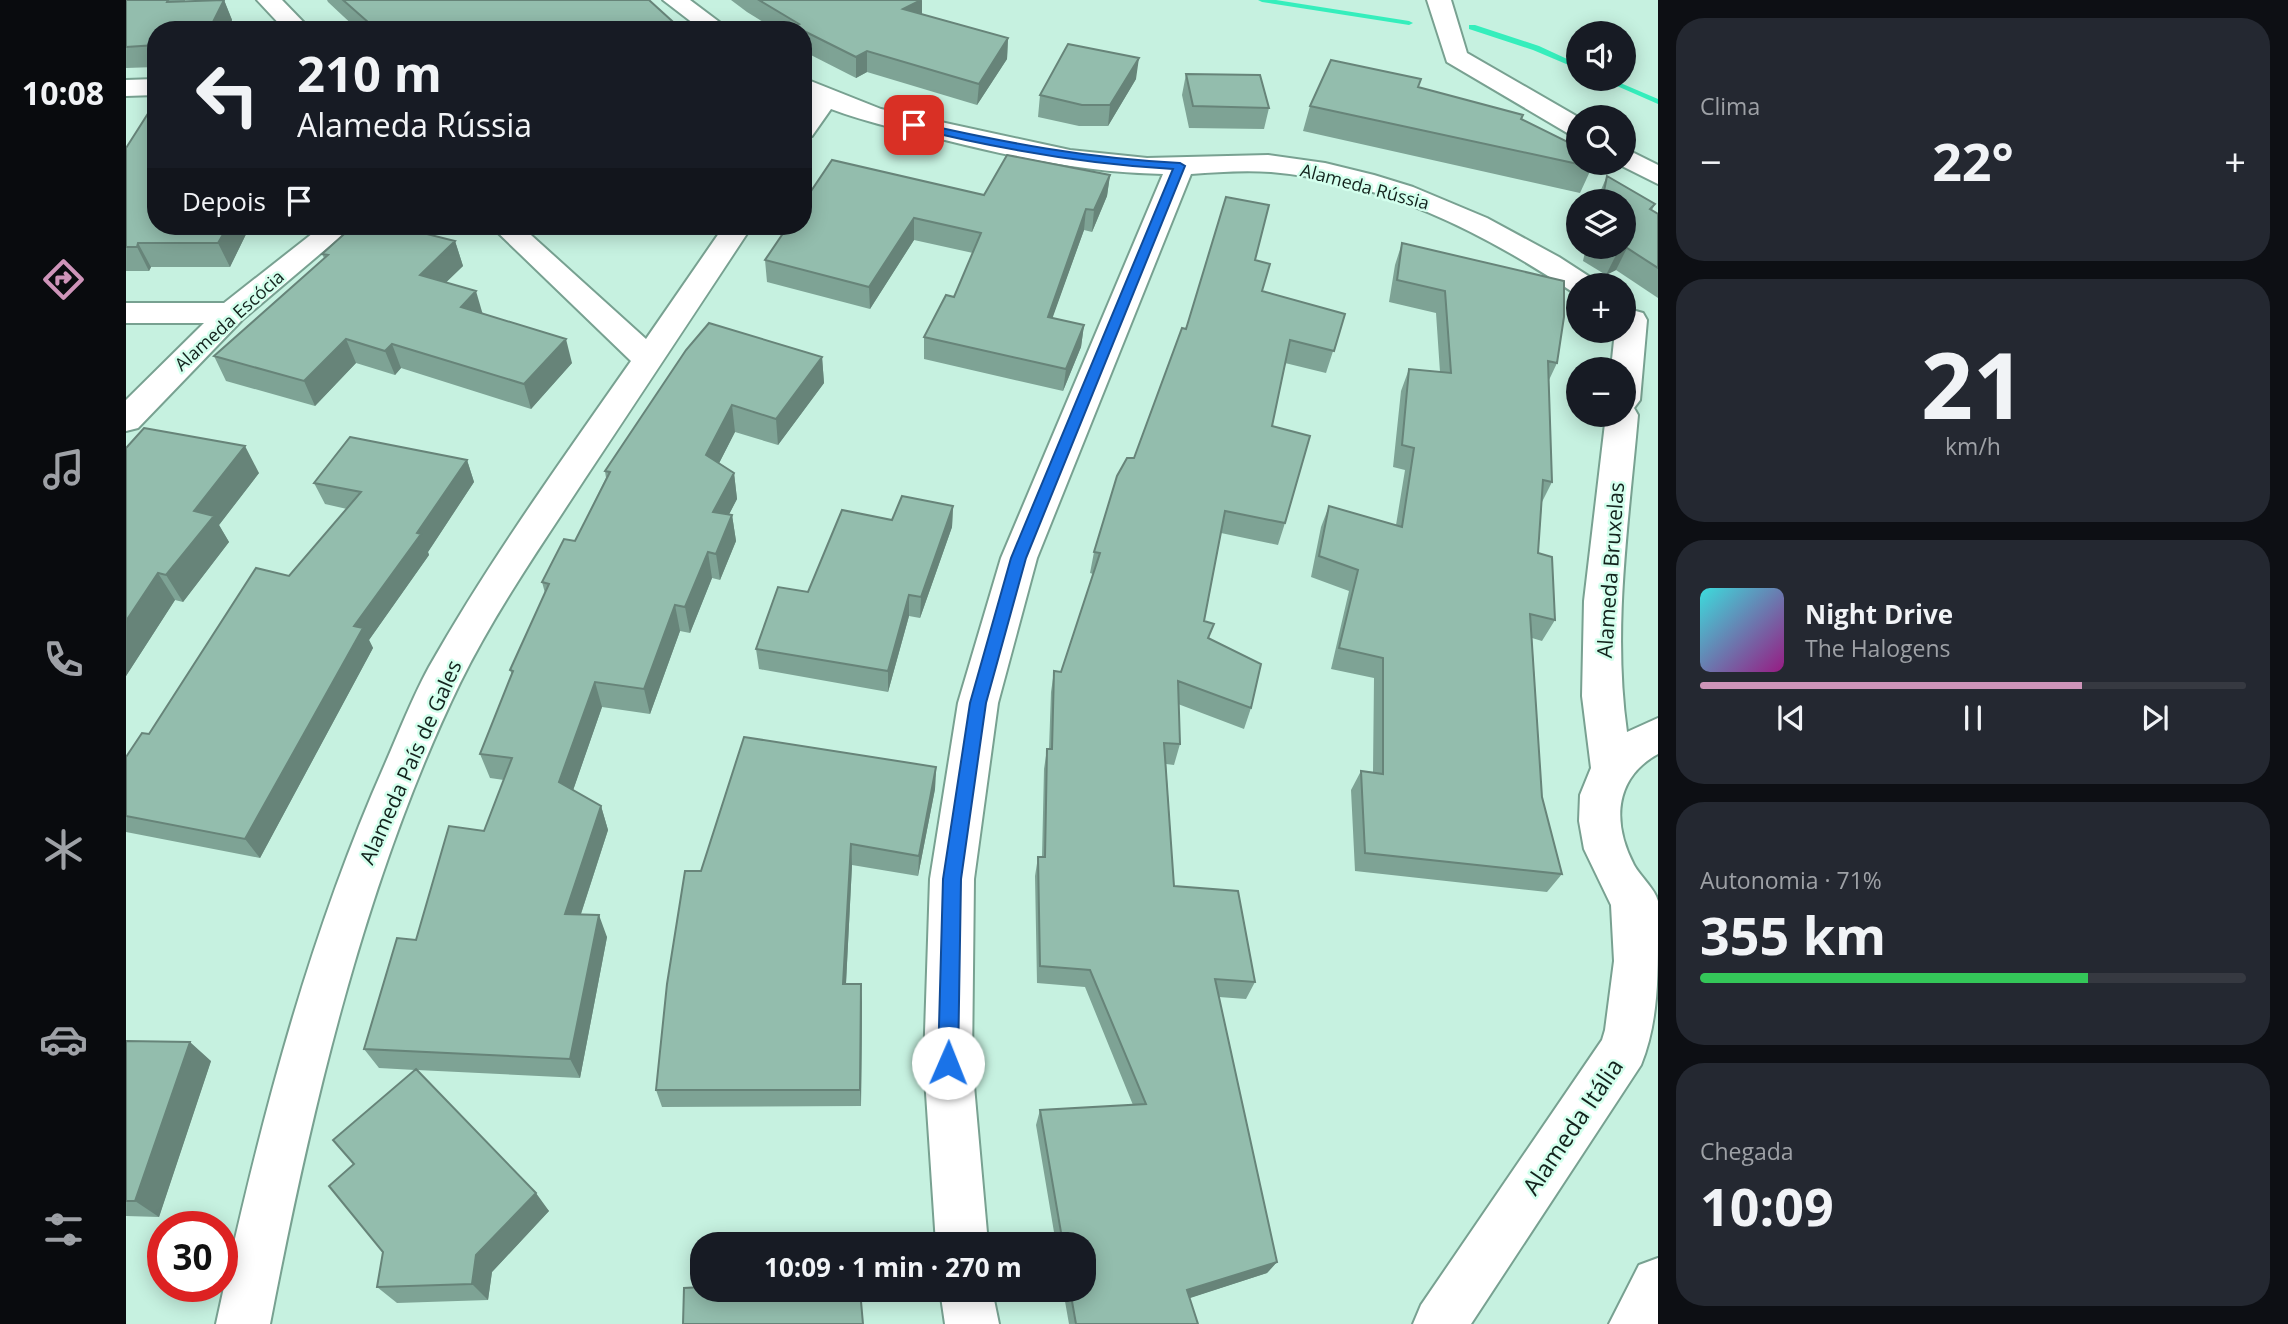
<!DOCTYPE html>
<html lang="pt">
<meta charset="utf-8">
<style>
:root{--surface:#171b24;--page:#242831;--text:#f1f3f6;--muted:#9ea1a6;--line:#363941;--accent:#ce94b9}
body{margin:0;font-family:"Open Sans",sans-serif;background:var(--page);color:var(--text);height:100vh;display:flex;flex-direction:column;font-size:26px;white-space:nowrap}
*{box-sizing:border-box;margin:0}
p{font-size:23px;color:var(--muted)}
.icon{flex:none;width:38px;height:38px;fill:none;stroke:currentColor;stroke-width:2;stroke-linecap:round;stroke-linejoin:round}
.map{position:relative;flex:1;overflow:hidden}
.panel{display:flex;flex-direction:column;gap:18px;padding:18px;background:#0d0f14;width:630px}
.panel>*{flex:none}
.hud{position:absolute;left:21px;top:21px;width:665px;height:214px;border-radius:28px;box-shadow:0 4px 18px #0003;background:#171b24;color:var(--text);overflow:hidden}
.fabs{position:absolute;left:1440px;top:21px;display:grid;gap:14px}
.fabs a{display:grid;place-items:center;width:70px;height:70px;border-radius:50%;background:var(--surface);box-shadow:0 4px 18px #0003;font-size:35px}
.speed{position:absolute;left:21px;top:1211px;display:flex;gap:14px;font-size:35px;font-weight:700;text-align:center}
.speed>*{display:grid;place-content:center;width:91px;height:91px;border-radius:50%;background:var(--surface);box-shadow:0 4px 18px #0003;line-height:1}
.speed .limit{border:10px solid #d22;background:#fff;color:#111}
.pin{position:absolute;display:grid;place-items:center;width:60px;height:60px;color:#fff;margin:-30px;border-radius:14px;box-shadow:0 4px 10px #0006}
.me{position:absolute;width:77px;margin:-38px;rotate:1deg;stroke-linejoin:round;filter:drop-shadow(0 0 5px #0008)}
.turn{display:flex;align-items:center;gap:24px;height:147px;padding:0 35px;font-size:32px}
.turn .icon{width:91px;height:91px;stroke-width:2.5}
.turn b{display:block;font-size:49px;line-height:60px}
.then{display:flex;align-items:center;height:66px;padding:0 35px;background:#0003;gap:14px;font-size:26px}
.big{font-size:52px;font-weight:700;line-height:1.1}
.panel .card{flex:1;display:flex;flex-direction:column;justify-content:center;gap:10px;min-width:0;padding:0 24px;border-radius:28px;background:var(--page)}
.panel .dial{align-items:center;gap:0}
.dial b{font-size:91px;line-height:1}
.song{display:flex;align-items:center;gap:21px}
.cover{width:84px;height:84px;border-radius:10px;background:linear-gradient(135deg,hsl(180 70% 55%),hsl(310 70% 35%))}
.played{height:7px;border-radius:4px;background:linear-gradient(90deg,var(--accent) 70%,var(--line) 70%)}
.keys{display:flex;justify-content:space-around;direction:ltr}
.heat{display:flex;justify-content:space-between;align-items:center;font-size:38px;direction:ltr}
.charge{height:10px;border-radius:5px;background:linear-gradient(90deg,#34c759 71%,var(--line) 0)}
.trip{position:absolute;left:564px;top:1232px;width:406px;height:70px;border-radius:28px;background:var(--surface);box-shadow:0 4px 18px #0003;font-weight:700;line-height:70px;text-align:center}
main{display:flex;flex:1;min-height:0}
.dock{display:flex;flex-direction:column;width:126px;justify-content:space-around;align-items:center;background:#090b0e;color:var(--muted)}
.dock .icon{width:49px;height:49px}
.dock .selected{color:var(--accent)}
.dock b{font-size:32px;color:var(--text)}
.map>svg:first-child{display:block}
</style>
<main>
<nav class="dock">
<b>10:08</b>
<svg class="icon selected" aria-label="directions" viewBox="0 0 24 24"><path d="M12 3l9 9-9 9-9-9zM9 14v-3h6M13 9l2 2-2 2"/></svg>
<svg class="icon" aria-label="music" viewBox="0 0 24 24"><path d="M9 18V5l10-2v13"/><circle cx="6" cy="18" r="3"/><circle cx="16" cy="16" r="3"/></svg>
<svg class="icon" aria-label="phone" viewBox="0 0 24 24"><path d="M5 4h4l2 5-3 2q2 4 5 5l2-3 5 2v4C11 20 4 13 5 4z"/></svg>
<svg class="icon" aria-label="climate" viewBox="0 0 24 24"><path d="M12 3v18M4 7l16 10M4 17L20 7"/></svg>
<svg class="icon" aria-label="car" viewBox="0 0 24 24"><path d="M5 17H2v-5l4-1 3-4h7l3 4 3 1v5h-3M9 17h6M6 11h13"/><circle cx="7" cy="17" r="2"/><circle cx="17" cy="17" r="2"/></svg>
<svg class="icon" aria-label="filters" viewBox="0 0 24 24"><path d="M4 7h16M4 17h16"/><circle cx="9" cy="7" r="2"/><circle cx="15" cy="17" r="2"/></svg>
</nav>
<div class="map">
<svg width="1532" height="1324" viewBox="0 0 1532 1324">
<rect width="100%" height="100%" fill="#c6f1e0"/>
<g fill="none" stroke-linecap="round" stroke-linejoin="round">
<path fill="#35eebc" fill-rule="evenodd" d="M1132 0H1150L1283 21 1287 23 1283 25 1136 2Z
M1343 25H1349L1413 46 1452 64V69L1407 50 1343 29Z
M1475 79H1485L1532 99V104Z"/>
<g stroke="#78a191" stroke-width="4">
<path id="minor" d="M131 0H156L185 30H159Z
M537 0H564L604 30H576Z
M1301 0H1325L1341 53 1452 117V136L1443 134 1321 62Z
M677 78 755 109 944 150 1021 158 1142 155 1199 163 1248 175 1287 187 1361 218 1433 257 1467 279 1471 285H1452V293L1445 291C1355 231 1255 181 1145 172 1118 170 1091 172 1065 174L911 558 872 703 848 879 846 1063 862 1244H810L798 1063 804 879 832 703 875 558 1037 174C963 173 891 158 819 140 781 131 742 123 705 109L686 136 677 138V111L685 101 677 96Z
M30 79V95L0 96V80Z
M1498 148 1532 165V184L1490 163H1498Z
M196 226H227L116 320 12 428 0 431V400L78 323H0V303H98Z
M365 226H395L520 339 598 226H626C570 311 514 396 458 480 415 546 369 612 334 683 239 879 185 1110 144 1324H90C131 1134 180 942 259 764 273 732 286 698 303 667 363 561 435 461 505 361Z
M1506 310 1517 313 1521 320 1514 400 1508 408 1512 415C1503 520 1486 627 1501 732L1532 718V754C1488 778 1486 823 1508 865 1514 876 1529 889 1532 901 1532 910 1532 923 1532 933 1532 978 1532 1023 1515 1065L1345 1324H1287L1295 1305 1476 1040 1479 1030 1488 961 1485 905 1458 849 1453 821 1454 795 1465 768 1456 696 1458 601 1480 415H1498V369H1485L1489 331H1498V312Z
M1532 1258V1324H1483L1513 1265Z
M814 1290H866L873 1324H819Z"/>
</g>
<use href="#minor" fill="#fff" fill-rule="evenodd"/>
</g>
<path fill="#7ea395" d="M0 0H59V1L98 0 106 20 102 30H30V67L0 68Z
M201 0H523L556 30H232L202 2Z
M605 0H796V14L882 38 881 59 851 105 741 72 730 78 677 51V30H650L621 12Z
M1060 74 1143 108 1138 129 1063 128 1056 95Z
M1010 79 982 126H953L912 117 914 95Z
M1184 106 1395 119 1466 167 1454 193 1177 131Z
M0 148 30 226H124L104 267H25L23 271H0Z
M984 175 981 196 966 232 958 230 926 318 958 325 955 347 937 391 798 359V337L828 297 847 253 788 240 744 309 641 282 639 260 858 195Z
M1481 176 1529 204 1526 210 1532 214V298L1490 270 1480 275 1457 261 1460 247H1498V201H1470Z
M463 226H487L474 233Z
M329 241 337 266 320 282 357 314 446 363 405 409 275 368 269 375 230 363 189 406 100 381 88 356 198 258 196 254Z
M1276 243 1431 363 1423 380 1426 482 1416 502 1412 553 1429 620 1416 641 1406 638 1416 797 1436 874 1421 892 1229 871 1225 790 1235 771 1247 772 1248 678 1205 669 1223 591 1185 577 1195 527 1203 506 1270 525 1279 470 1267 467 1275 391 1283 369 1314 372 1310 313 1263 302 1269 265Z
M1129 260 1136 291 1219 314 1200 373 1159 363 1146 426 1159 523 1152 545 1095 533 1078 621 1083 638 1125 708 1118 729 1052 704 1054 744 1048 765 1040 764 1048 886 1129 982 1120 999 1093 997 1151 1262 1141 1273 1063 1298 1072 1324H943L937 1290H957V1244H930L910 1125 914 1110 1007 1105 959 987 911 983 909 876 912 857H916L918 769 921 749H923L925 692 928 671 935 672 967 574 964 573 968 552 1008 458 1060 329Z
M696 357 698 383 652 445 609 432 593 463 608 473 611 499 603 514 606 515 610 541 594 580 586 578 564 633 554 631 524 714 476 707 447 790 475 806 482 830 455 914 481 937 454 1078 291 1070 423 1211 366 1272 362 1300 271 1303 251 1287 257 1252 228 1164 289 1070 253 1068 238 1049 290 940 358 831 378 780 364 778 354 754 386 675 384 670 419 593 416 582 449 541 480 478 479 471Z
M0 448 133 473 93 525 103 542 57 602 49 600 0 676Z
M341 460 348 482 302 552 303 555 243 640 247 648 134 858 0 832V757L23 734 221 509 199 504 188 483Z
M827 506 826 527 794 618 783 616 762 692 633 669 630 649 682 592 766 520Z
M810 767 809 789 792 876 726 865 720 984 736 1002 735 1106 536 1107 530 1090 575 871Z
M0 1041 85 1061 33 1217 0 1216Z"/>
<path fill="#678479" d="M98 0 106 20 102 30H83Z
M796 0V20L777 9Z
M882 38 881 59 851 105 853 84Z
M741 51V72L730 78V57Z
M1013 58 1010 79 982 126 984 105Z
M984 175 981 196 966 232 968 210Z
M960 209 958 230 919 339 922 317Z
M788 218V240L744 309 743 287Z
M102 226H124L104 267 92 243Z
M473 226H487L474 233Z
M329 241 337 266 302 300 294 275Z
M12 243 25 267 23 271 11 247Z
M1501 248 1490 270 1480 275 1491 253Z
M350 291 357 315 335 307Z
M958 325 955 347 937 391 940 369Z
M220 339 230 363 189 406 178 381Z
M440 339 446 363 405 409 398 384Z
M266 344 275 368 269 375 259 351Z
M696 357 698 383 652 445 650 419Z
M606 405 609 432 584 481 580 455Z
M119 446 133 473 93 525 103 542 57 602 40 575 68 511Z
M341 460 348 482 302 552 303 555 243 640 247 648 134 858 119 839 228 626Z
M608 473 611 499 591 538 587 512Z
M827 506 826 527 794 618 795 597Z
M606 515 610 541 594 580 590 554Z
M582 552 586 578 564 633 559 607Z
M32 573 49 600 0 676V621Z
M783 595V616L762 692V671Z
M549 605 554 631 524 714 518 689Z
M469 682 476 707 442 805 433 782Z
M810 767 809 789 792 876 793 856Z
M475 806 482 830 448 935 439 914Z
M725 844 726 865 719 1002 717 984Z
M473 915 481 937 454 1078 444 1059Z
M735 984 736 1002 735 1106 734 1090Z
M64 1042 85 1061 33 1217 9 1201Z
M410 1193 423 1211 366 1272 362 1300 346 1284 350 1255Z
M1151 1262 1141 1273 1052 1302 1061 1290Z"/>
<path fill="#93bdad" stroke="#678479" stroke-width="2" d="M0 0H42L41 2 98 0 83 30H30V45L0 47Z
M217 0H523L556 30H251Z
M633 0H795L777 9 882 38 853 84 741 51 730 57 668 26 673 24Z
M942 44 1013 58 984 105H956L914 95Z
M1205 60 1295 79 1292 87 1397 115 1395 119 1452 147V163H1467L1466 167 1184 106Z
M1060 74 1134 75 1143 108 1067 106Z
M30 101V226H102L92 243H12L11 247H0V148Z
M881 155 984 175 968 210 960 209 922 317 958 325 940 369 798 337 820 295 828 297 855 233 788 218 743 287 639 260 662 226H677V203L706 160 858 195Z
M1481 176 1529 204 1524 209 1532 214V268L1501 248 1491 253 1480 247H1498V201H1476Z
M1100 197 1143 205 1129 260 1144 264 1136 291 1219 314 1208 351 1164 340 1146 426 1184 436 1159 523 1099 511 1078 621 1088 624 1082 638 1135 664 1125 708 1052 681 1054 744 1038 743 1048 886 1112 891 1129 982 1089 979 1151 1262 1061 1290 1072 1324H950L944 1290H957V1244H937L914 1110 1020 1104 964 970 914 966 912 857H919L921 749H926L928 671 935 672 974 553 968 552 991 476 1001 458H1008L1056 328 1060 329Z
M227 226H269L329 241 294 275 350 291 335 307 440 339 398 384 266 344 259 351 220 339 178 381 88 356 202 255 196 254Z
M1276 243 1438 281V317L1431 363 1422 361 1426 482 1417 480 1412 553 1426 557 1429 620 1404 614 1416 797 1436 874 1239 853 1235 771 1257 774V658L1213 648 1232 570 1193 556 1203 506 1276 527 1288 448 1276 445 1283 369 1325 373 1319 291 1271 280Z
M583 323 696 357 650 419 606 405 580 455 608 473 587 512 606 515 590 554 582 552 559 607 549 605 518 689 469 682 433 782 475 806 439 914 473 915 444 1059 238 1049 271 938 290 940 323 826 358 831 386 758 354 754 387 671 384 670 423 584 416 582 438 539 449 541 484 472 479 471 560 350Z
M18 428 119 446 68 511 88 516 40 575 32 573 0 621V448Z
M224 437 341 460 291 533 295 534 228 626 237 628 119 839 0 816V757L16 733 23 734 130 568 163 576 235 492 188 483Z
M776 496 827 506 795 597 783 595 762 671 630 649 652 587 682 592 716 510 766 520Z
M618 737 810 767 793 856 725 844 717 984H735L734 1090H530L541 984 559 871H575Z
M0 1041 64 1042 9 1201H0Z
M290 1069 410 1193 350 1255 346 1284 251 1287 257 1252 203 1186 228 1164 207 1140Z
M576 1287V1290H734L737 1324H557L558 1288Z"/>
<path fill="#1a73e8" stroke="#114b97" stroke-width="2" d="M788 122C881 143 958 158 1054 163L1059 166 900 558 860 703 835 879 832 1063 829 1070 822 1073 815 1070 812 1063 817 879 844 703 885 558 1047 169C957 164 872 149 784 127L783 125Z"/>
<g text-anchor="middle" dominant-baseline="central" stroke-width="5" stroke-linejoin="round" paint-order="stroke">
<g font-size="18" fill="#12221c" stroke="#d3ffed">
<text transform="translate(1239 186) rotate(15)">Alameda Rússia</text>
<text transform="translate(103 320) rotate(-42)">Alameda Escócia</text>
</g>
<g font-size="21" fill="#12221c" stroke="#d3ffed">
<text transform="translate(1484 570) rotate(-86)">Alameda Bruxelas</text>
<text transform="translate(284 762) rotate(-66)">Alameda País de Gales</text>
</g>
<g font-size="24" fill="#12221c" stroke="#d3ffed">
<text transform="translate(1446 1126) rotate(-56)">Alameda Itália</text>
</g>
</g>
</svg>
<div class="fabs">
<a><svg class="icon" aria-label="sound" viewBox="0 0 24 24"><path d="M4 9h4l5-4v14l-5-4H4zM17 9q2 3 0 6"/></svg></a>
<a><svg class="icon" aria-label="search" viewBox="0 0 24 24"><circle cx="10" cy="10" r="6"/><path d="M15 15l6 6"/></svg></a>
<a><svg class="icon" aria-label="layers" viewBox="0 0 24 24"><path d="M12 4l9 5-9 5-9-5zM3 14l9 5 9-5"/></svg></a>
<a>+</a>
<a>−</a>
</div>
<div class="speed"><div class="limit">30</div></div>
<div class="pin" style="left:788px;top:125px;background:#d93025"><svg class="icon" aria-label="arrive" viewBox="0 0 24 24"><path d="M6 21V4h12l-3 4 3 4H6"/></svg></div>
<svg class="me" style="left:822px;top:1063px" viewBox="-20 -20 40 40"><circle r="19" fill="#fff"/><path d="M0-13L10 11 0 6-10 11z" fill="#1a73e8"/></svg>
<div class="trip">10:09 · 1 min · 270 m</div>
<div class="hud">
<div class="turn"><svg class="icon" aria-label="left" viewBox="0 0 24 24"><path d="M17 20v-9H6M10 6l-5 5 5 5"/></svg><div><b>210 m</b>Alameda Rússia</div></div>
<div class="then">Depois<svg class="icon" aria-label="arrive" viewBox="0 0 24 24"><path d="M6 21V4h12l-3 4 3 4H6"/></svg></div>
</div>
</div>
<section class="panel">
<div class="card"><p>Clima</p>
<div class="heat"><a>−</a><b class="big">22°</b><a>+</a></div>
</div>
<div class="card dial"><b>21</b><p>km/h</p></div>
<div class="card">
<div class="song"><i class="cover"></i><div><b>Night Drive</b><p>The Halogens</p></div></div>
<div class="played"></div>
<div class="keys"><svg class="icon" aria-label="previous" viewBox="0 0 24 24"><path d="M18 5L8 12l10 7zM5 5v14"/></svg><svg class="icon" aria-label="pause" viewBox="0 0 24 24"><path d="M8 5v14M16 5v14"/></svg><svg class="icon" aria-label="next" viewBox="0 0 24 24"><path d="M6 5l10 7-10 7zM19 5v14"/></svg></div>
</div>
<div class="card"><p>Autonomia · 71%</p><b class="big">355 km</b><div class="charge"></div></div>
<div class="card"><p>Chegada</p><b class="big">10:09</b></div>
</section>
</main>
